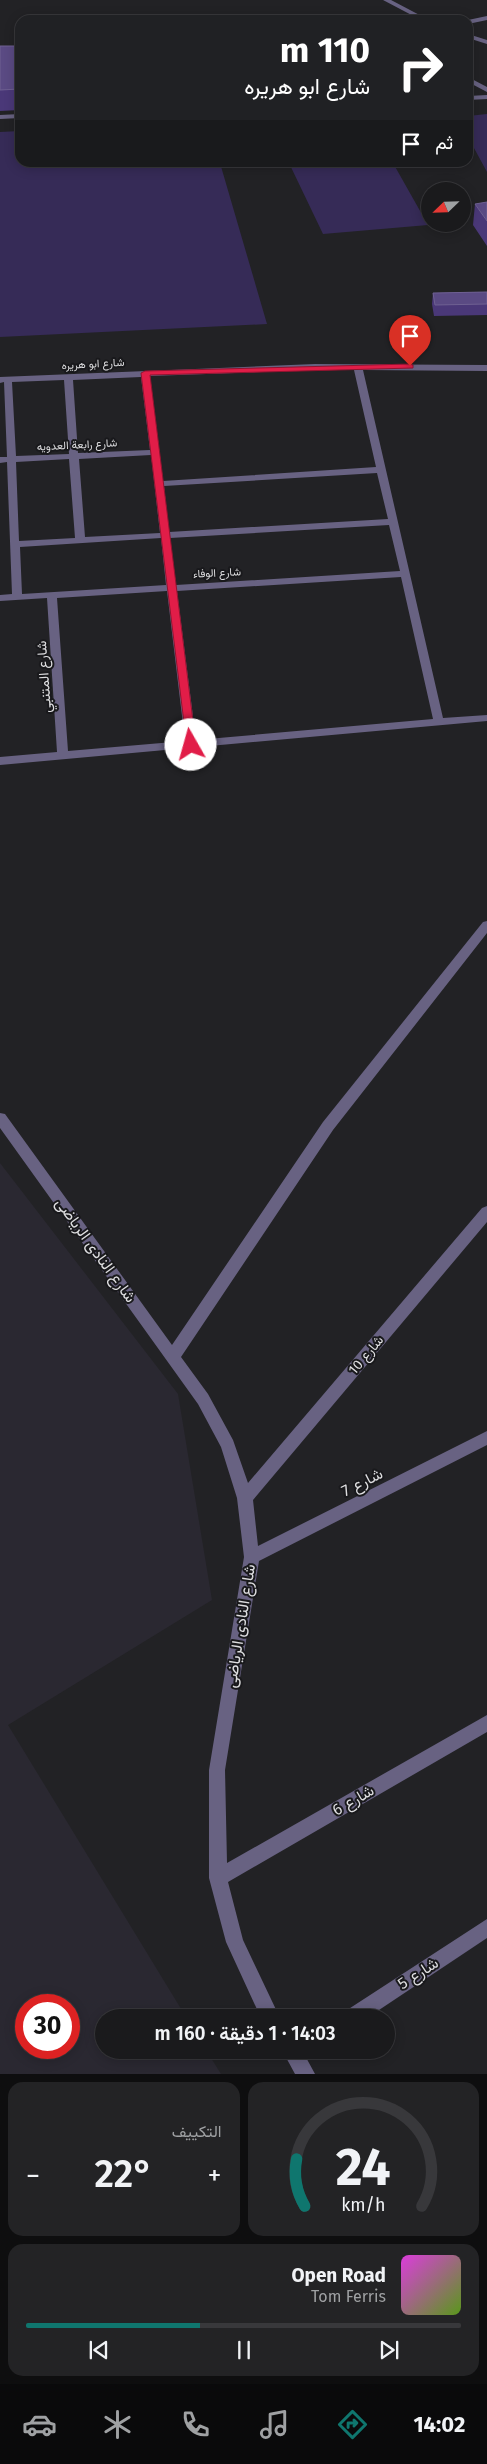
<!DOCTYPE html>
<html lang="ar">
<meta charset="utf-8">
<style>
:root{--surface:#1a1a1c;--page:#232325;--text:#f1f3f6;--muted:#9fa1a3;--line:#38383b;--accent:#0f766e}
body{margin:0;font-family:"Fira Sans",Vazirmatn,sans-serif;background:var(--page);color:var(--text);direction:rtl;height:100vh;display:flex;flex-direction:column;font-size:19px;white-space:nowrap}
*{box-sizing:border-box;margin:0}
p{font-size:16px;color:var(--muted)}
.icon{flex:none;width:28px;height:28px;fill:none;stroke:currentColor;stroke-width:2;stroke-linecap:round;stroke-linejoin:round}
.map{position:relative;height:2074px;overflow:hidden;direction:ltr}
.drawer{display:flex;flex-direction:column;gap:8px;padding:8px;background:#0e0e0f;flex:1}
.drawer>*{flex:none}
.banner{position:absolute;left:15px;top:15px;width:458px;height:152px;border-radius:15px;box-shadow:0 2px 12px #0003,0 0 0 1px var(--line);direction:rtl;background:#202124;color:#fff;overflow:hidden}
.needle{width:32px;rotate:247deg}
.tools{position:absolute;left:421px;top:182px;display:grid;gap:10px}
.tools a{display:grid;place-items:center;width:50px;height:50px;border-radius:50%;background:var(--surface);box-shadow:0 2px 12px #0003,0 0 0 1px var(--line);font-size:25px}
.speed{position:absolute;left:15px;top:1994px;display:flex;gap:10px;font-size:25px;font-weight:700;text-align:center}
.speed>*{display:grid;place-content:center;width:65px;height:65px;border-radius:50%;background:var(--surface);box-shadow:0 2px 12px #0003,0 0 0 1px var(--line);line-height:1}
.speed .limit{border:8px solid #d22;background:#fff;color:#111}
.pin{position:absolute;display:grid;place-items:center;width:42px;height:42px;color:#fff;margin:-51px -21px;border-radius:50% 50% 50% 0;rotate:-45deg;box-shadow:0 0 5px #0007}
.pin .icon{rotate:45deg}
.me{position:absolute;width:55px;margin:-28px;rotate:353deg;stroke-linejoin:round;filter:drop-shadow(0 0 4px #0008)}
.turn{display:flex;align-items:center;gap:18px;height:105px;padding:0 20px;font-size:22px}
.turn .icon{width:65px;height:65px;stroke-width:2.5}
.turn b{display:block;font-size:35px;line-height:42px}
.then{display:flex;align-items:center;height:48px;padding:0 20px;background:#0003;gap:10px;font-size:19px}
.big{font-size:38px;font-weight:600;line-height:1.1}
.drawer .card{flex:1;display:flex;flex-direction:column;justify-content:center;gap:8px;min-width:0;padding:0 18px;border-radius:15px;background:var(--page)}
.drawer .dial{align-items:center;gap:0}
.dial svg{height:130px;overflow:visible;fill:none;stroke:var(--line);stroke-width:7;stroke-linecap:round;text-anchor:middle}
.dial text{fill:var(--text);stroke:none}
.song{display:flex;align-items:center;gap:15px}
.cover{width:60px;height:60px;border-radius:8px;background:linear-gradient(135deg,hsl(300 70% 55%),hsl(90 70% 35%))}
.played{height:5px;border-radius:2px;background:linear-gradient(90deg,var(--accent) 40%,var(--line) 40%)}
.keys{display:flex;justify-content:space-around;direction:ltr}
.heat{display:flex;justify-content:space-between;align-items:center;font-size:28px;direction:ltr}
.drawer .tiles{flex:1;display:grid;gap:8px;grid-template-columns:1fr 1fr}
.card:last-child{grid-column:span 2}
.trip{position:absolute;left:95px;top:2009px;width:300px;height:50px;border-radius:25px;background:var(--surface);box-shadow:0 2px 12px #0003,0 0 0 1px var(--line);font-weight:600;line-height:50px;text-align:center;direction:rtl}
.tab-bar{display:flex;height:80px;justify-content:space-around;align-items:center;background:#0a0a0b;color:var(--muted)}
.tab-bar .icon{width:35px;height:35px}
.tab-bar .active{color:var(--accent)}
.tab-bar b{font-size:22px;color:var(--text)}
.map>svg:first-child{display:block}
</style>
<div class="map">
<svg width="487" height="2074" viewBox="0 0 487 2074">
<rect width="100%" height="100%" fill="#222225"/>
<path fill="#2a2831" fill-rule="evenodd" d="M0 1163 178 1394 212 1600 8 1725 186 2017 104 2018V2050H206L221 2074H0ZM26 2005H69V2048H26Z"/>
<path fill="#362b57" d="M487 114V172L468 137V116Z
M20 131V162L220 163 267 324 0 337V132Z
M289 163H393L428 225 323 234Z"/>
<g fill="none" stroke-linecap="round" stroke-linejoin="round">
<path fill="#686282" fill-rule="evenodd" d="M383 0H391L429 20H421Z
M487 16V20L468 24V20Z
M468 34 487 40V44L468 38Z
M468 77 487 87V92L468 82Z
M487 95V99L468 100V96Z
M20 114V118L0 119V115Z
M315 364 487 365V371L363 370 443 718 487 715V721L0 765V757L57 752 47 598 0 601V595L12 594 7 462 0 463V457H7L4 382 0 383V377ZM315 370H354L376 467 163 481 150 376ZM141 377 150 450 78 453 73 380ZM64 380 69 454 16 456 12 382ZM151 455 160 533 85 537 79 459ZM69 459 75 538 19 541 16 462ZM377 473 388 519 169 532 164 486ZM389 525 400 571 176 585 170 538ZM161 538 166 585 22 594 20 547ZM401 577 433 719 196 740 177 591ZM167 591 185 741 68 751 57 598Z
M487 921V933L333 1130 181 1357 208 1394 233 1440 248 1483 482 1208 487 1206V1222L253 1500 258 1546 487 1431V1445L259 1561 225 1770 227 1863 487 1715V1732L228 1882 243 1940 280 2018H261L226 1942 209 1878V1770L244 1557 237 1498 221 1447 198 1404 0 1128V1113L5 1114 172 1345 323 1122 483 922Z
M487 1919V1938L367 2018H341L344 2012Z
M282 2050H302L315 2074H295Z"/>
</g>
<path fill="#4a3878" d="M0 46H20V110L0 111Z
M475 204 487 221V246L473 225Z
M487 292V315L434 316 432 304 433 293Z"/>
<path fill="#5a4a83" stroke="#6f6192" d="M0 46H20V89L0 90Z
M487 202V221L475 204Z
M487 292V304L435 305 433 293Z"/>
<path fill="#e11d48" stroke="#92132f" d="M410 364 413 365V368L150 375 196 745 194 747H187L141 373 145 371Z"/>
<g text-anchor="middle" dominant-baseline="central" stroke-width="4" stroke-linejoin="round" paint-order="stroke">
<g font-size="11" fill="#dedee0" stroke="#19191c">
<text transform="translate(93 364) rotate(-3)">شارع ابو هريره</text>
<text transform="translate(77 445) rotate(-3)">شارع رابعة العدويه</text>
<text transform="translate(217 573) rotate(-3)">شارع الوفاء</text>
</g>
<g font-size="14" fill="#dedee0" stroke="#19191c">
<text transform="translate(44 677) rotate(-94)">شارع المتنبي</text>
<text transform="translate(366 1355) rotate(-50)">شارع 10</text>
</g>
<g font-size="16" fill="#dedee0" stroke="#19191c">
<text transform="translate(96 1250) rotate(54)">شارع النادى الرياضى</text>
<text transform="translate(362 1482) rotate(-27)">شارع 7</text>
<text transform="translate(240 1626) rotate(-81)">شارع النادى الرياضى</text>
<text transform="translate(353 1800) rotate(-30)">شارع 6</text>
<text transform="translate(418 1973) rotate(-33)">شارع 5</text>
</g>
</g>
</svg>
<div class="tools">
<a><svg class="needle" viewBox="-14 -14 28 28"><path d="M0-13l5 13h-10z" fill="#e53935"/><path d="M0 13l5-13h-10z" fill="#9fa1a3"/></svg></a>
</div>
<div class="speed"><div class="limit">30</div></div>
<div class="pin" style="left:410px;top:366px;background:#d93025"><svg class="icon" aria-label="arrive" viewBox="0 0 24 24"><path d="M6 21V4h12l-3 4 3 4H6"/></svg></div>
<svg class="me" style="left:191px;top:745px" viewBox="-20 -20 40 40"><circle r="19" fill="#fff"/><path d="M0-13L10 11 0 6-10 11z" fill="#e11d48"/></svg>
<div class="trip">14:03 · 1 دقيقة · 160 m</div>
<div class="banner">
<div class="turn"><svg class="icon" aria-label="right" viewBox="0 0 24 24"><path d="M7 20v-9h11M14 6l5 5-5 5"/></svg><div><b>110 m</b>شارع ابو هريره</div></div>
<div class="then">ثم<svg class="icon" aria-label="arrive" viewBox="0 0 24 24"><path d="M6 21V4h12l-3 4 3 4H6"/></svg></div>
</div>
</div>
<section class="drawer">
<div class="tiles">
<div class="card dial"><svg viewBox="0 0 100 80">
<path d="M14 69A42 42 0 1 1 86 69"/>
<path d="M14 69A42 42 0 0 1 9 40" stroke="#0f766e"/>
<text x="50" y="56" font-size="32" font-weight="700">24</text>
<text x="50" y="72" font-size="11">km/h</text>
</svg></div>
<div class="card"><p>التكييف</p>
<div class="heat"><a>−</a><b class="big">22°</b><a>+</a></div>
</div>
<div class="card">
<div class="song"><i class="cover"></i><div><b>Open Road</b><p>Tom Ferris</p></div></div>
<div class="played"></div>
<div class="keys"><svg class="icon" aria-label="previous" viewBox="0 0 24 24"><path d="M18 5L8 12l10 7zM5 5v14"/></svg><svg class="icon" aria-label="pause" viewBox="0 0 24 24"><path d="M8 5v14M16 5v14"/></svg><svg class="icon" aria-label="next" viewBox="0 0 24 24"><path d="M6 5l10 7-10 7zM19 5v14"/></svg></div>
</div>
</div>
</section>
<nav class="tab-bar">
<b>14:02</b>
<svg class="icon active" aria-label="directions" viewBox="0 0 24 24"><path d="M12 3l9 9-9 9-9-9zM9 14v-3h6M13 9l2 2-2 2"/></svg>
<svg class="icon" aria-label="music" viewBox="0 0 24 24"><path d="M9 18V5l10-2v13"/><circle cx="6" cy="18" r="3"/><circle cx="16" cy="16" r="3"/></svg>
<svg class="icon" aria-label="phone" viewBox="0 0 24 24"><path d="M5 4h4l2 5-3 2q2 4 5 5l2-3 5 2v4C11 20 4 13 5 4z"/></svg>
<svg class="icon" aria-label="climate" viewBox="0 0 24 24"><path d="M12 3v18M4 7l16 10M4 17L20 7"/></svg>
<svg class="icon" aria-label="car" viewBox="0 0 24 24"><path d="M5 17H2v-5l4-1 3-4h7l3 4 3 1v5h-3M9 17h6M6 11h13"/><circle cx="7" cy="17" r="2"/><circle cx="17" cy="17" r="2"/></svg>
</nav>
